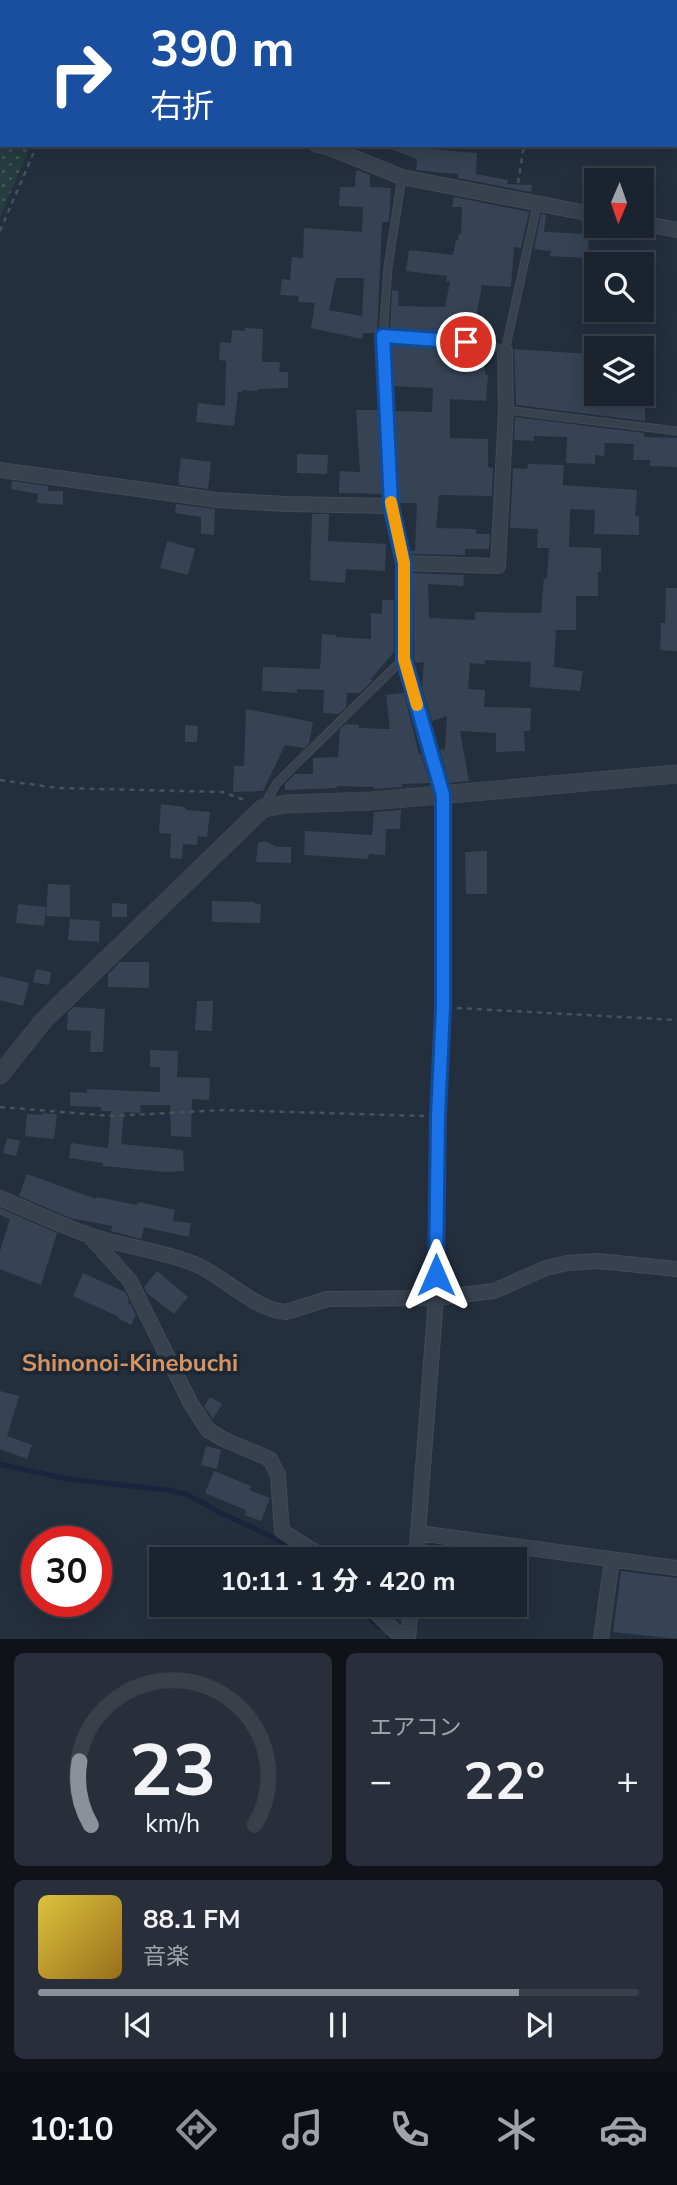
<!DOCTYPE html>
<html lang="ja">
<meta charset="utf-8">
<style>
:root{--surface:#1b232e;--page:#282f3a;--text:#f1f3f6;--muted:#a0a4aa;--line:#39404a;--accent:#8c9099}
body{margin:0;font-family:"Nunito Sans","Noto Sans JP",sans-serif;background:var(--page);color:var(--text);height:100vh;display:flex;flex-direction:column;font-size:26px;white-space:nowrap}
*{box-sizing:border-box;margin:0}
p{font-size:23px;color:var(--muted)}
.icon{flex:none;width:38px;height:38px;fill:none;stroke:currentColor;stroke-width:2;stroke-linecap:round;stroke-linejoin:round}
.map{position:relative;height:1639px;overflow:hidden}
.drawer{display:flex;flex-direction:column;gap:14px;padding:14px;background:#0f1319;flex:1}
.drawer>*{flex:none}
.guide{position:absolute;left:0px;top:0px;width:677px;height:147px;box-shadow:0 4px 18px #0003,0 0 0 2px var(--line);background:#1a4fa0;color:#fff;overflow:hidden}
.needle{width:46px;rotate:182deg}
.controls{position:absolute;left:584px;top:168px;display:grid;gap:14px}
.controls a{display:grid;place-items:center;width:70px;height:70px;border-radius:0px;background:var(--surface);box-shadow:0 4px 18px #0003,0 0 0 2px var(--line);font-size:35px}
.speed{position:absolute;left:21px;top:1526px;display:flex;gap:14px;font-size:35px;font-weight:700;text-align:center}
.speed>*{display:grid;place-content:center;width:91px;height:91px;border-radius:50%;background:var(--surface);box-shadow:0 4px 18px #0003,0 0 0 2px var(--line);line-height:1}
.speed .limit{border:10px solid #d22;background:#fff;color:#111}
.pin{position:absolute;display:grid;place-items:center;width:60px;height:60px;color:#fff;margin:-30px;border:4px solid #fff;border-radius:50%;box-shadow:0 2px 7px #0007}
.me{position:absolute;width:77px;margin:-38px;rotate:0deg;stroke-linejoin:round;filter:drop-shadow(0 0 5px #0008)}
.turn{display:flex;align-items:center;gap:24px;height:147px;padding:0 35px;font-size:32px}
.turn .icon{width:91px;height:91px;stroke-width:2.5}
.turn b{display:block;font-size:49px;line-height:60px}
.big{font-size:52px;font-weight:700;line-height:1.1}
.drawer .card{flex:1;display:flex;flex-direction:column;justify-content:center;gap:10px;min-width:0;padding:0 24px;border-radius:10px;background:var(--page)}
.drawer .dial{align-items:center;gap:0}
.dial svg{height:182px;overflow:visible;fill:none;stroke:var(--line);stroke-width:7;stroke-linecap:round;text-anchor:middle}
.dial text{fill:var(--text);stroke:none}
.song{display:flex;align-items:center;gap:21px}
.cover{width:84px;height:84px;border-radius:10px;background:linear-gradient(135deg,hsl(50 70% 55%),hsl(40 70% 35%))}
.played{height:7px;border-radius:4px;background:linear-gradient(90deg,var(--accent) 80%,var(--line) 80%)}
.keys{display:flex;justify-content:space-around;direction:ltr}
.heat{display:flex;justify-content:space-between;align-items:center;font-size:38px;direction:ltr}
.drawer .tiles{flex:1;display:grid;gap:14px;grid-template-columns:1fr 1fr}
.card:last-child{grid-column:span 2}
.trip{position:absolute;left:149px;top:1547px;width:378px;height:70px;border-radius:0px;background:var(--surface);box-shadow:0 4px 18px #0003,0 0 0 2px var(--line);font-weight:700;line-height:70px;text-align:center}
.tab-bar{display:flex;height:112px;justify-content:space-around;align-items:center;background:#0b0e12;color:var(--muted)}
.tab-bar .icon{width:49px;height:49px}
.tab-bar .on{color:var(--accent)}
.tab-bar b{font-size:32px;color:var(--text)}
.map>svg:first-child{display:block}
</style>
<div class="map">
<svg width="677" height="1639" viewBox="0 0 677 1639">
<defs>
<pattern id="grass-dots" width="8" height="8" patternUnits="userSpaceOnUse" patternTransform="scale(1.75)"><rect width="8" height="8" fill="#263c3f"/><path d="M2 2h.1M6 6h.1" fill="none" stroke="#435659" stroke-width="1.8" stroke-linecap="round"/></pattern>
</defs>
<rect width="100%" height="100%" fill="#242f3e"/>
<path fill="url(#grass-dots)" d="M2 139V145H31L0 217V143Z"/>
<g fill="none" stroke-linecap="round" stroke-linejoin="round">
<path stroke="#17263c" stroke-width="5" d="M0 1464 67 1479 168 1490 186 1494 221 1513 268 1535 310 1559
M356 1605 379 1627
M389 1636 392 1639"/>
</g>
<path fill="#364354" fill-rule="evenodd" d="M394 146 477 153 476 174 508 180 507 184 532 185 531 192 458 178V174L416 170 417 159 393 150Z
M356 170 370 175V187L391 188 389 222H382L377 333H363L362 339 311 328 315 303 298 302 299 296 280 295 282 279 290 280 292 257 303 258 304 228 362 232 363 207 339 206 340 187H355ZM336 278H364L362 316 329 310Z
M454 197 529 212 521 248 514 247 511 287 482 285 474 327H486V338L390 330 392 290 399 291 398 306 445 307 450 282 446 281 447 276 406 271 409 250 453 255 456 240H458L459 234H461L462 207H452Z
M541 214 546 215 544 232 589 234 588 258 550 256 551 251 534 249Z
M596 226H633L639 232 652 235 651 239 596 237Z
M245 328 263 329 262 362H280L279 372H288V388L258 389 257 391 242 390V392H238L234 426 196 422 198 403 225 406 226 361 219 360 220 342 231 343 232 330 244 331Z
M389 343 485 350V375H488L486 401 450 399V438L488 439V467L493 468 492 496 439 495 436 528 476 529V534H490L489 549H465V555L411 554 410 551H415L417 503H400L397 499 393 411 432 412 433 388 392 386Z
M514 349 589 354 588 361H593L591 395 634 397V404H645V421L516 405Z
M356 410H380L384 494 339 493 340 471 360 472Z
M515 417 644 433V437L677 438V467L650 466V460H633L634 444 605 443 604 456 595 455V464L566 463 567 437 534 436V441L514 440Z
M297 454 328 455 327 474 297 473Z
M181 458 211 462 208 489 179 485 180 482H178Z
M528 464 564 465 563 485 637 490 635 516H639V535L594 534 595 510 570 509 569 547 601 548V572H598V596H576V630H556L554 667 583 671 580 691 530 687 531 662 485 660V664L470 663 468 689 485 690 484 707 531 708 530 731H524L525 751 496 752V733L460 731 469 781 449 783 440 750 445 749 447 716 432 721 422 688 424 662 415 663 414 658 413 573 464 575 463 586 428 584 429 618 475 620V612L541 613 544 578 547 579 549 548H537L538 529 510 528 513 468 527 469Z
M12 481 48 486V491H63V505L37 503 38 494 11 489Z
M176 504 215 509 214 535 201 534V517L175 513Z
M312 514H329L328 541 386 544 385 571 346 569 345 583 310 580Z
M167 541 195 549 188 575 160 568Z
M666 588H677V651L660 650 661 623H665Z
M382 600H394V652L370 680H373L360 693H347L346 707 339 714 323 713 324 690 297 689V693L262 691 263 667 320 669 322 634 336 635V637L371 639V613L382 614Z
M404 693 419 754H421L430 783 402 784V787L374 789V787L337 786V788L285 790V784L295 774H313V758L338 757 340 729 346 724 359 725V728L390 729 386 695Z
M246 709 313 722 309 743 304 748 285 745 263 791 233 792 234 766H244Z
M185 725 198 726 197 742H185Z
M161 804 185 807 186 810 210 812 207 837 198 836 197 845 183 844 182 859 170 858 171 834 159 833Z
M401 810 400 829H386L385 855 369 854 368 859 304 855 305 831 372 835 374 812Z
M265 841 277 847H291V863L256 862 258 843Z
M487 851V894H466L465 852Z
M48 884 70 885V917L46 916Z
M212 901 255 902V904H261L260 923 212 922Z
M112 903 127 904V917H112Z
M18 904 46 907 44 926 16 923Z
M70 919 100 921 99 942 68 940Z
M120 962H149V988L108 987V974Z
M36 969 51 972 49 985 33 982Z
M0 976 29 983 23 1006 0 1000Z
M197 1001H213L212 1031 195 1030Z
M74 1007 105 1009 103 1052H90L91 1031 67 1030 68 1012Z
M150 1050 178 1051 177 1077 210 1078 209 1100 192 1099 191 1137 171 1136 170 1105H141L140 1113 124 1112 121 1144 183 1150 184 1171 167 1172 103 1166V1163L69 1158 71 1143 108 1148 111 1111H101V1107L70 1106V1092L87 1093V1089L160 1092V1067H150Z
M42 1113 57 1114 54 1139 25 1136 27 1114 42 1115Z
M7 1138 20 1141 16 1156 3 1153Z
M27 1174 96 1199 97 1197 137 1205 138 1202 175 1210 173 1221 191 1223 189 1237 144 1227 141 1239 111 1231 112 1226 70 1218 19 1196Z
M0 1208 57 1233 41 1285 0 1269V1251L10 1219 0 1215Z
M157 1271 188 1297 174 1314 147 1293 144 1287Z
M83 1273 125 1292 129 1300 127 1307 130 1303 136 1315 131 1325 118 1318 119 1317 73 1296Z
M0 1391 19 1396 7 1436 32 1445 27 1459 0 1449Z
M210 1397 222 1404 213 1419 204 1406Z
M206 1446 221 1450 217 1469 201 1465Z
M214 1471 251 1486 249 1490 270 1498 261 1521 245 1515 246 1510 205 1493Z
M621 1571 677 1578V1639L613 1632Z"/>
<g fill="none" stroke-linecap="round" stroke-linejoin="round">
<g stroke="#414a57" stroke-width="9">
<path id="service" d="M111 2 112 0
M383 336 487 344 505 351 537 205
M506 410 677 431
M391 506 383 336 388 267 402 177
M265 804 277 783 403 659"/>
</g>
<g stroke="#414a57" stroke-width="16">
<path id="minor" d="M317 145 325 146 402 177 597 215
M642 223 677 230
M0 470 217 500 286 504 391 506 403 563 404 659 443 795V1007L438 1117 436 1298 416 1559
M403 563 498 566 506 410 505 351
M0 1198C29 1210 59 1225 89 1235 124 1247 162 1250 197 1265 226 1278 255 1310 286 1312L327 1299 436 1298 494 1291 546 1268 567 1263 598 1261 677 1269
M89 1235 130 1281 191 1404 208 1430 225 1440 270 1459 278 1475 282 1531 315 1552 322 1559
M418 1533 677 1568
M368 1605 403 1639
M408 1639 411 1605
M601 1639 612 1559"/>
</g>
<g stroke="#414a57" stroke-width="19">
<path id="tertiary" d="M0 1075 43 1021 263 808 287 804 371 801 677 774"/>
</g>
<path stroke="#3f5557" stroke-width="2.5" stroke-dasharray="5 5" stroke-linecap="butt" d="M69 2 70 0
M134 2 135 0
M544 2V0
M0 122 2 118
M518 183 524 145
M0 231 37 145
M0 780 58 788 223 792 247 801
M457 1008 677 1020
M0 1107 112 1116 225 1110 424 1116"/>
<use href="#service" stroke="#38414e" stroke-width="7"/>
<use href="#minor" stroke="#38414e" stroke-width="14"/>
<use href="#tertiary" stroke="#38414e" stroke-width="18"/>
</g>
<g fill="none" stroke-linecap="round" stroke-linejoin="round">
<g stroke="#114b97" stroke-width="18">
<path id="route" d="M436 1275 438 1117 443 1007V795L404 659V563L391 506 383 336 466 342"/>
</g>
<use href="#route" stroke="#1a73e8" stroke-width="12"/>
<path stroke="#f59e0b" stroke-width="12" d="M391 502 404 563V659L417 705"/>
</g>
<g text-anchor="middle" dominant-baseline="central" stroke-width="7" stroke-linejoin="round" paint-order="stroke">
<g font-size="24" font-weight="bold" fill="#d59563" stroke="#1d2633">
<text x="130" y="1363">Shinonoi-Kinebuchi</text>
</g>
</g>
</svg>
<div class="controls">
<a><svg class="needle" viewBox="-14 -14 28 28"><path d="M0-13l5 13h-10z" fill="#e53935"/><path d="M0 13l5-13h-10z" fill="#a0a4aa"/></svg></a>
<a><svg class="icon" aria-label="search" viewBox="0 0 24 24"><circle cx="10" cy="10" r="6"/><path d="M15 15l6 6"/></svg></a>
<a><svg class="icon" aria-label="layers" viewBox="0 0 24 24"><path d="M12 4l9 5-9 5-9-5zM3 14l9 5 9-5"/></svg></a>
</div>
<div class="speed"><div class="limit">30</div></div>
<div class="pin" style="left:466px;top:342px;background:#d93025"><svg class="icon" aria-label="arrive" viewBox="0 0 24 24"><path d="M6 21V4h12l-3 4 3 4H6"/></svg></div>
<svg class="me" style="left:436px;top:1275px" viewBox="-20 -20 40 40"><path d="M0-17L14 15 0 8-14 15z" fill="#1a73e8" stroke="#fff" stroke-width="4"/></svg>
<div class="trip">10:11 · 1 分 · 420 m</div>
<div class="guide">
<div class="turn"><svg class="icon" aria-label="right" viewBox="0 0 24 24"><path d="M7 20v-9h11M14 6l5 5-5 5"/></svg><div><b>390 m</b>右折</div></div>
</div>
</div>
<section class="drawer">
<div class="tiles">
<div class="card dial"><svg viewBox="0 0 100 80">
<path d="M14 69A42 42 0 1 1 86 69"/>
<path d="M14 69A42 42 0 0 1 9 41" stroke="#8c9099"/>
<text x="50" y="56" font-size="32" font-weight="700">23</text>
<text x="50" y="72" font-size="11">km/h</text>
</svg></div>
<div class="card"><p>エアコン</p>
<div class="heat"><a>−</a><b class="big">22°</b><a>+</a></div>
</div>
<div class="card">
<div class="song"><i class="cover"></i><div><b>88.1 FM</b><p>音楽</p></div></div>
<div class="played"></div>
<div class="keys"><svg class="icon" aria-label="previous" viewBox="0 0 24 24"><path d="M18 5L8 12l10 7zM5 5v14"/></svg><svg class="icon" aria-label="pause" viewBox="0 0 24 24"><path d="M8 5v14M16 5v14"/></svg><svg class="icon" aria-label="next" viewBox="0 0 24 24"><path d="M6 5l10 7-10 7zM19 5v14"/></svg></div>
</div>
</div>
</section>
<nav class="tab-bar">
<b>10:10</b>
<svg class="icon on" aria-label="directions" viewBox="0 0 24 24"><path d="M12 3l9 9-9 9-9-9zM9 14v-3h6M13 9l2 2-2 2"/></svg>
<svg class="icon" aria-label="music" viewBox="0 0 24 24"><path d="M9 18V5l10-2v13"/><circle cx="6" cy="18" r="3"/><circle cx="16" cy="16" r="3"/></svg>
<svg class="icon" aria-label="phone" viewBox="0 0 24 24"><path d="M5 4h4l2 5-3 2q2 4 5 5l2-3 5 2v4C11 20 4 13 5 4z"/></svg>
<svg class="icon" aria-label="climate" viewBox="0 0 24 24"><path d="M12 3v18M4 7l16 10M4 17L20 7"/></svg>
<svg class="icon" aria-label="car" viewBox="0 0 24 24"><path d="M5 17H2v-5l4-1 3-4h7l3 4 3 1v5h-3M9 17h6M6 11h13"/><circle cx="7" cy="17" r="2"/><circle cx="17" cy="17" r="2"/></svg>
</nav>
